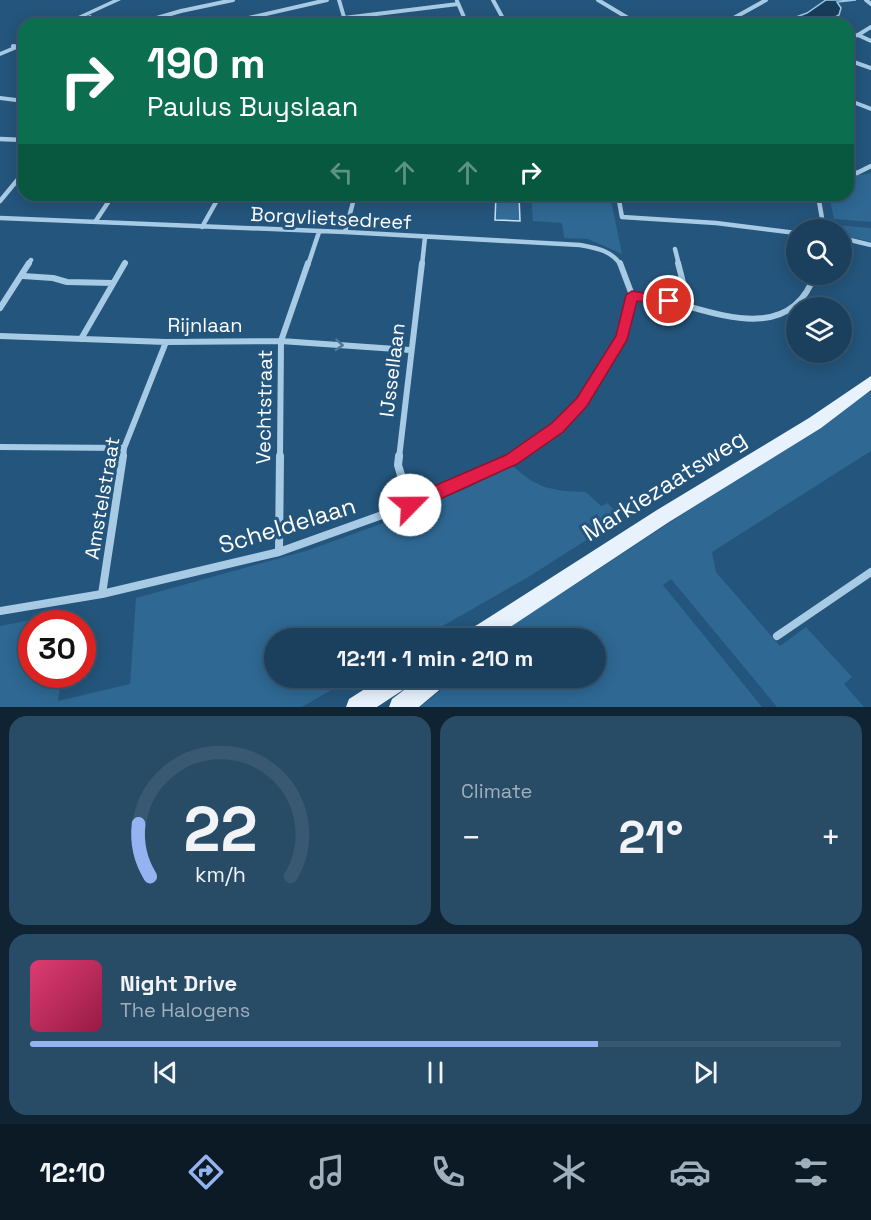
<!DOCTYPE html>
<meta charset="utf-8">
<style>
:root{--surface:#1b405d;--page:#284b66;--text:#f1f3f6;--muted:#a0afbc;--line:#395972;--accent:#95b2f1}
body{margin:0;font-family:"Space Grotesk",sans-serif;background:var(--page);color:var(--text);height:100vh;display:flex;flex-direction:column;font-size:22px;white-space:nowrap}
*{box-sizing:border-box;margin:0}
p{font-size:20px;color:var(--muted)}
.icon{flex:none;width:33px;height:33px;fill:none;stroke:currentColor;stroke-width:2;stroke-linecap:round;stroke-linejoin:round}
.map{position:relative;height:707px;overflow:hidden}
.panel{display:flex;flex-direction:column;gap:9px;padding:9px;background:#0f2333;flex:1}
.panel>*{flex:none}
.banner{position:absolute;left:18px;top:18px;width:836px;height:183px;border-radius:18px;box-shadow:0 3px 15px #0003,0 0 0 2px var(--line);background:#0b6e4f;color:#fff;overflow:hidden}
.controls{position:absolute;left:786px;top:219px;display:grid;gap:12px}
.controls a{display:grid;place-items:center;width:66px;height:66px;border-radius:50%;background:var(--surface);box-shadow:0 3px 15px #0003,0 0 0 2px var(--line);font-size:30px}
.speed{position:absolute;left:18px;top:610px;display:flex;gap:12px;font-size:30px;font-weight:700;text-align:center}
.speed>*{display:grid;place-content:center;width:78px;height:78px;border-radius:50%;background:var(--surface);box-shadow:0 3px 15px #0003,0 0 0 2px var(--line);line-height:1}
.speed .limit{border:9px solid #d22;background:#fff;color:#111}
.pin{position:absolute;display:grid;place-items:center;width:51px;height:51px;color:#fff;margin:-26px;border:3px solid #fff;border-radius:50%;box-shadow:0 2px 6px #0007}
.me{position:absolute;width:66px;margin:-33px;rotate:67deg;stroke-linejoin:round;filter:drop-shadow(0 0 4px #0008)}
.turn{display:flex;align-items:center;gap:21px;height:126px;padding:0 30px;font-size:27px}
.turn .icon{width:78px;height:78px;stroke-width:2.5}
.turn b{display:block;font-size:42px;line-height:51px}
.lanes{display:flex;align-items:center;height:57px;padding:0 30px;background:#0003;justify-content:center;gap:30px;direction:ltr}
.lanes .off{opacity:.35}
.big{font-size:45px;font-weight:700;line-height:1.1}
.panel .card{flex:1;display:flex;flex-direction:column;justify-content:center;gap:9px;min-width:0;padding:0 21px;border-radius:18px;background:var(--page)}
.panel .dial{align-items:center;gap:0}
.dial svg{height:156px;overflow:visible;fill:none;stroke:var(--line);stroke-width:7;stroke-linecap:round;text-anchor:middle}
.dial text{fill:var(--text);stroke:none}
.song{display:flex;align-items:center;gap:18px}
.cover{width:72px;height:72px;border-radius:9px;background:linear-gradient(135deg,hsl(340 70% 55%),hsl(340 70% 35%))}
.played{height:6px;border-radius:3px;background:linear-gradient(90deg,var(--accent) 70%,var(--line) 70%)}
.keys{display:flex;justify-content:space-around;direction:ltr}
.heat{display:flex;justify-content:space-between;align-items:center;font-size:33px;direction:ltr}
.panel .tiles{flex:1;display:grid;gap:9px;grid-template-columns:1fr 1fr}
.card:last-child{grid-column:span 2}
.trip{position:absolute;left:264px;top:628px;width:342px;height:60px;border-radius:30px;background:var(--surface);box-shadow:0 3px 15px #0003,0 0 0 2px var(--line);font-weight:700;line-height:60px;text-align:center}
.dock{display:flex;height:96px;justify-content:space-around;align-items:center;background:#0b1a25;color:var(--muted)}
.dock .icon{width:42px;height:42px}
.dock .active{color:var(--accent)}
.dock b{font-size:27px;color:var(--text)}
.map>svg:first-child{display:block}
</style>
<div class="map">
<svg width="871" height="707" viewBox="0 0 871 707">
<rect width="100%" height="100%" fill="#24557c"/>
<path fill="#2e6893" d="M871 173V222L834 219 829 195H848V177L852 178V174L862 175Z
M531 195H610L622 254 588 239 564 238 562 223 533 221Z
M834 225 871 228V242L842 235V230L831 229V226Z
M871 391V451L712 552 716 572 780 646 806 627 852 677 844 684 864 707H777L671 579 663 585 762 707H420L456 678H596V639H498L513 625Z
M512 465C537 489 553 491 586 492L601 506 608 503 621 518 530 576 420 639H274V678H352L302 707H0V626L71 612 69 624H32V675H62L58 701 130 684 136 598 309 550 389 521 465 489Z"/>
<path fill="#193d5c" stroke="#9cc7e6" stroke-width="1.5" d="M826 0H856L837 2 841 8 839 15 822 24H777L807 13Z"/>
<path fill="#346d99" stroke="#cae2f4" stroke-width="1.5" d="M496 195H519L520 221 495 220Z"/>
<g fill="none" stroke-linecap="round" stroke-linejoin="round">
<path stroke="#a8cbe5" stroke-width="4" d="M339 0 346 24
M493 0 506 24
M598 0 638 24
M866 0 871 4
M457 1 467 24
M90 17 98 24
M344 18 458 4
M573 18 581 24
M136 24 181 11 233 0
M222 24 327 0
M723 24 766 0
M858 35 871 41
M848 37 858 35 871 27
M13 46 24 48
M848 60 871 68
M0 98 24 101
M848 100 871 109"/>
<path stroke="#a8cbe5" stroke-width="4.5" d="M0 139 24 140
M848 171 857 173 871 166
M618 195 622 217 716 223 796 233
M818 195 824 230
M0 201 24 172
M0 218 345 232 580 245C596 248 611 250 621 265
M95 222 113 195
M202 227 220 195
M345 232 355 195
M842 238 871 245
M675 249 679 265
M28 265 31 260
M308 265 319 232
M422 265 425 237"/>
<path stroke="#a8cbe5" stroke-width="6" d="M620 263 632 295
M23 276 53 278 67 282 113 283
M632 295C644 297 657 298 669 301 719 314 791 344 815 274
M676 303 685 290 678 263
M0 308 29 263
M0 336 166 342 281 341 410 350
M81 339 125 263
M0 447 124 448
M123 458 124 448 166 342
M280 458 281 341 308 263
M399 458 422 263
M513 458 558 427 582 402 622 337 632 295"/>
<path stroke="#a8cbe5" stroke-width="8" d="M399 456 398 465 410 505
M279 552 280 456
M102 594 123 456
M0 611 102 594 279 552 410 505 488 471 515 456
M777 636 871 572"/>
<path fill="#a8cbe5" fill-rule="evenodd" d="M113 0H121L69 24H61Z
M24 42V46L0 56V52Z"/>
<path fill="#e8f2fd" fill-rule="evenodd" d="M871 376V390L821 428 669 522 492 639H459L462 632 477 625 657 510 809 418Z
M382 678H412L409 686 377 707H346L349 699Z
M420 678H447L444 686 419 707H389L392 699Z"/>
</g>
<defs><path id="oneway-chevron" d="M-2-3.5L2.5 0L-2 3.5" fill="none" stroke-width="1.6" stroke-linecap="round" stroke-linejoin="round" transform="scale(1.5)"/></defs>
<use stroke="#4c789c" href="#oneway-chevron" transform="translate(339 345) rotate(4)"/>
<path fill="#e11d48" stroke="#92132f" stroke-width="1.5" d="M632 291 669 297 676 301 669 305 637 301 627 340 587 406 563 432 517 464 416 510 410 512 404 510 402 505 404 499 506 455 552 423 577 398 616 336 626 295Z"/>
<g text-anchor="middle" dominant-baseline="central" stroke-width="6" stroke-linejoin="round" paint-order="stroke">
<g font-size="20" fill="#fff" stroke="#24557c">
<text transform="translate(331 218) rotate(3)">Borgvlietsedreef</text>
<text x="205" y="325">Rijnlaan</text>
<text transform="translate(392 370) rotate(-83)">IJssellaan</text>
<text transform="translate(264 407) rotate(-89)">Vechtstraat</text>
<text transform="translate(102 498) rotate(-80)">Amstelstraat</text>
</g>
<g font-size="24" fill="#fff" stroke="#24557c">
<text transform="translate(664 485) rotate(-32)">Markiezaatsweg</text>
<text transform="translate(287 525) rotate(-17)">Scheldelaan</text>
</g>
</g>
</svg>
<div class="controls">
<a><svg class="icon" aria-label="search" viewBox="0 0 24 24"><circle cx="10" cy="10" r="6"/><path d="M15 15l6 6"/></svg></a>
<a><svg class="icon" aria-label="layers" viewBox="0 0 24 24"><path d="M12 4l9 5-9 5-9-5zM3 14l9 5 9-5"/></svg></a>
</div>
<div class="speed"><div class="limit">30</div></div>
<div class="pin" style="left:669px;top:301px;background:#d93025"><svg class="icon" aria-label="arrive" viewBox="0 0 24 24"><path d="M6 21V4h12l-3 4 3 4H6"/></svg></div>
<svg class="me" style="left:410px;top:505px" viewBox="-20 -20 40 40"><circle r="19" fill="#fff"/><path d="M0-13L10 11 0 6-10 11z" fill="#e11d48"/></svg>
<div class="trip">12:11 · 1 min · 210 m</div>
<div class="banner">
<div class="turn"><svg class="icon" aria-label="right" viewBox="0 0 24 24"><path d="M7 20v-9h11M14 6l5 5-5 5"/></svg><div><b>190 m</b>Paulus Buyslaan</div></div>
<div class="lanes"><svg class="icon off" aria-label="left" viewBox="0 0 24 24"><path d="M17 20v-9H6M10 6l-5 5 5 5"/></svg><svg class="icon off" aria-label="ahead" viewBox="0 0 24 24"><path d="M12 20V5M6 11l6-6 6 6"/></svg><svg class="icon off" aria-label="ahead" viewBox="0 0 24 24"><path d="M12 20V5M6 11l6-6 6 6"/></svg><svg class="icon" aria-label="right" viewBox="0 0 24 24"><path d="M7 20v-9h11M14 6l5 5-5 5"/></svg></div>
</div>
</div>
<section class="panel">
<div class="tiles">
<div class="card dial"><svg viewBox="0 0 100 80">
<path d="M14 69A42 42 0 1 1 86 69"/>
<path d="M14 69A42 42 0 0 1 8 42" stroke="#95b2f1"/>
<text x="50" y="56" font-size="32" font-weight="700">22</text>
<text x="50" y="72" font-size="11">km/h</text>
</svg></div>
<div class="card"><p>Climate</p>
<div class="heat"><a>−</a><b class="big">21°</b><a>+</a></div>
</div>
<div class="card">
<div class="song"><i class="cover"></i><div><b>Night Drive</b><p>The Halogens</p></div></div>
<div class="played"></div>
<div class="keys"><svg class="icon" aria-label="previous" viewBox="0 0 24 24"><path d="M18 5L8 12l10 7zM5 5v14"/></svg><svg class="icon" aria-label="pause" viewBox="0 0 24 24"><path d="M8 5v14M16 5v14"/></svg><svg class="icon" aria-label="next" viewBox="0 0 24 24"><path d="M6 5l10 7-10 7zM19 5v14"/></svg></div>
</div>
</div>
</section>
<nav class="dock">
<b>12:10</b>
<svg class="icon active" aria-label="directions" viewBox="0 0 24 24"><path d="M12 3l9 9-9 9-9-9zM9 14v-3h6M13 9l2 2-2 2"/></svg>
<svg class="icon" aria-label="music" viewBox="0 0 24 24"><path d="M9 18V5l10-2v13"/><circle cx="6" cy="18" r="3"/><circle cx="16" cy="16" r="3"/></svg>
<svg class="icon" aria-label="phone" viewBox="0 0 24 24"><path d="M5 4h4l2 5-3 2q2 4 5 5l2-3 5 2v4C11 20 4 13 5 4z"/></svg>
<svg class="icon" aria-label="climate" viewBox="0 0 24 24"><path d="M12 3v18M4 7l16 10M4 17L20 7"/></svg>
<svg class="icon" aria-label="car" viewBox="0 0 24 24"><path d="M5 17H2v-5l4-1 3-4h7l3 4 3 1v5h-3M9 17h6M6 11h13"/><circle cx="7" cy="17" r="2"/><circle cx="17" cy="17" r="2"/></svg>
<svg class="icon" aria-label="filters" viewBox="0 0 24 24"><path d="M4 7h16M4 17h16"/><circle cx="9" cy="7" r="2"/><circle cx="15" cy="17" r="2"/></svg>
</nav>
